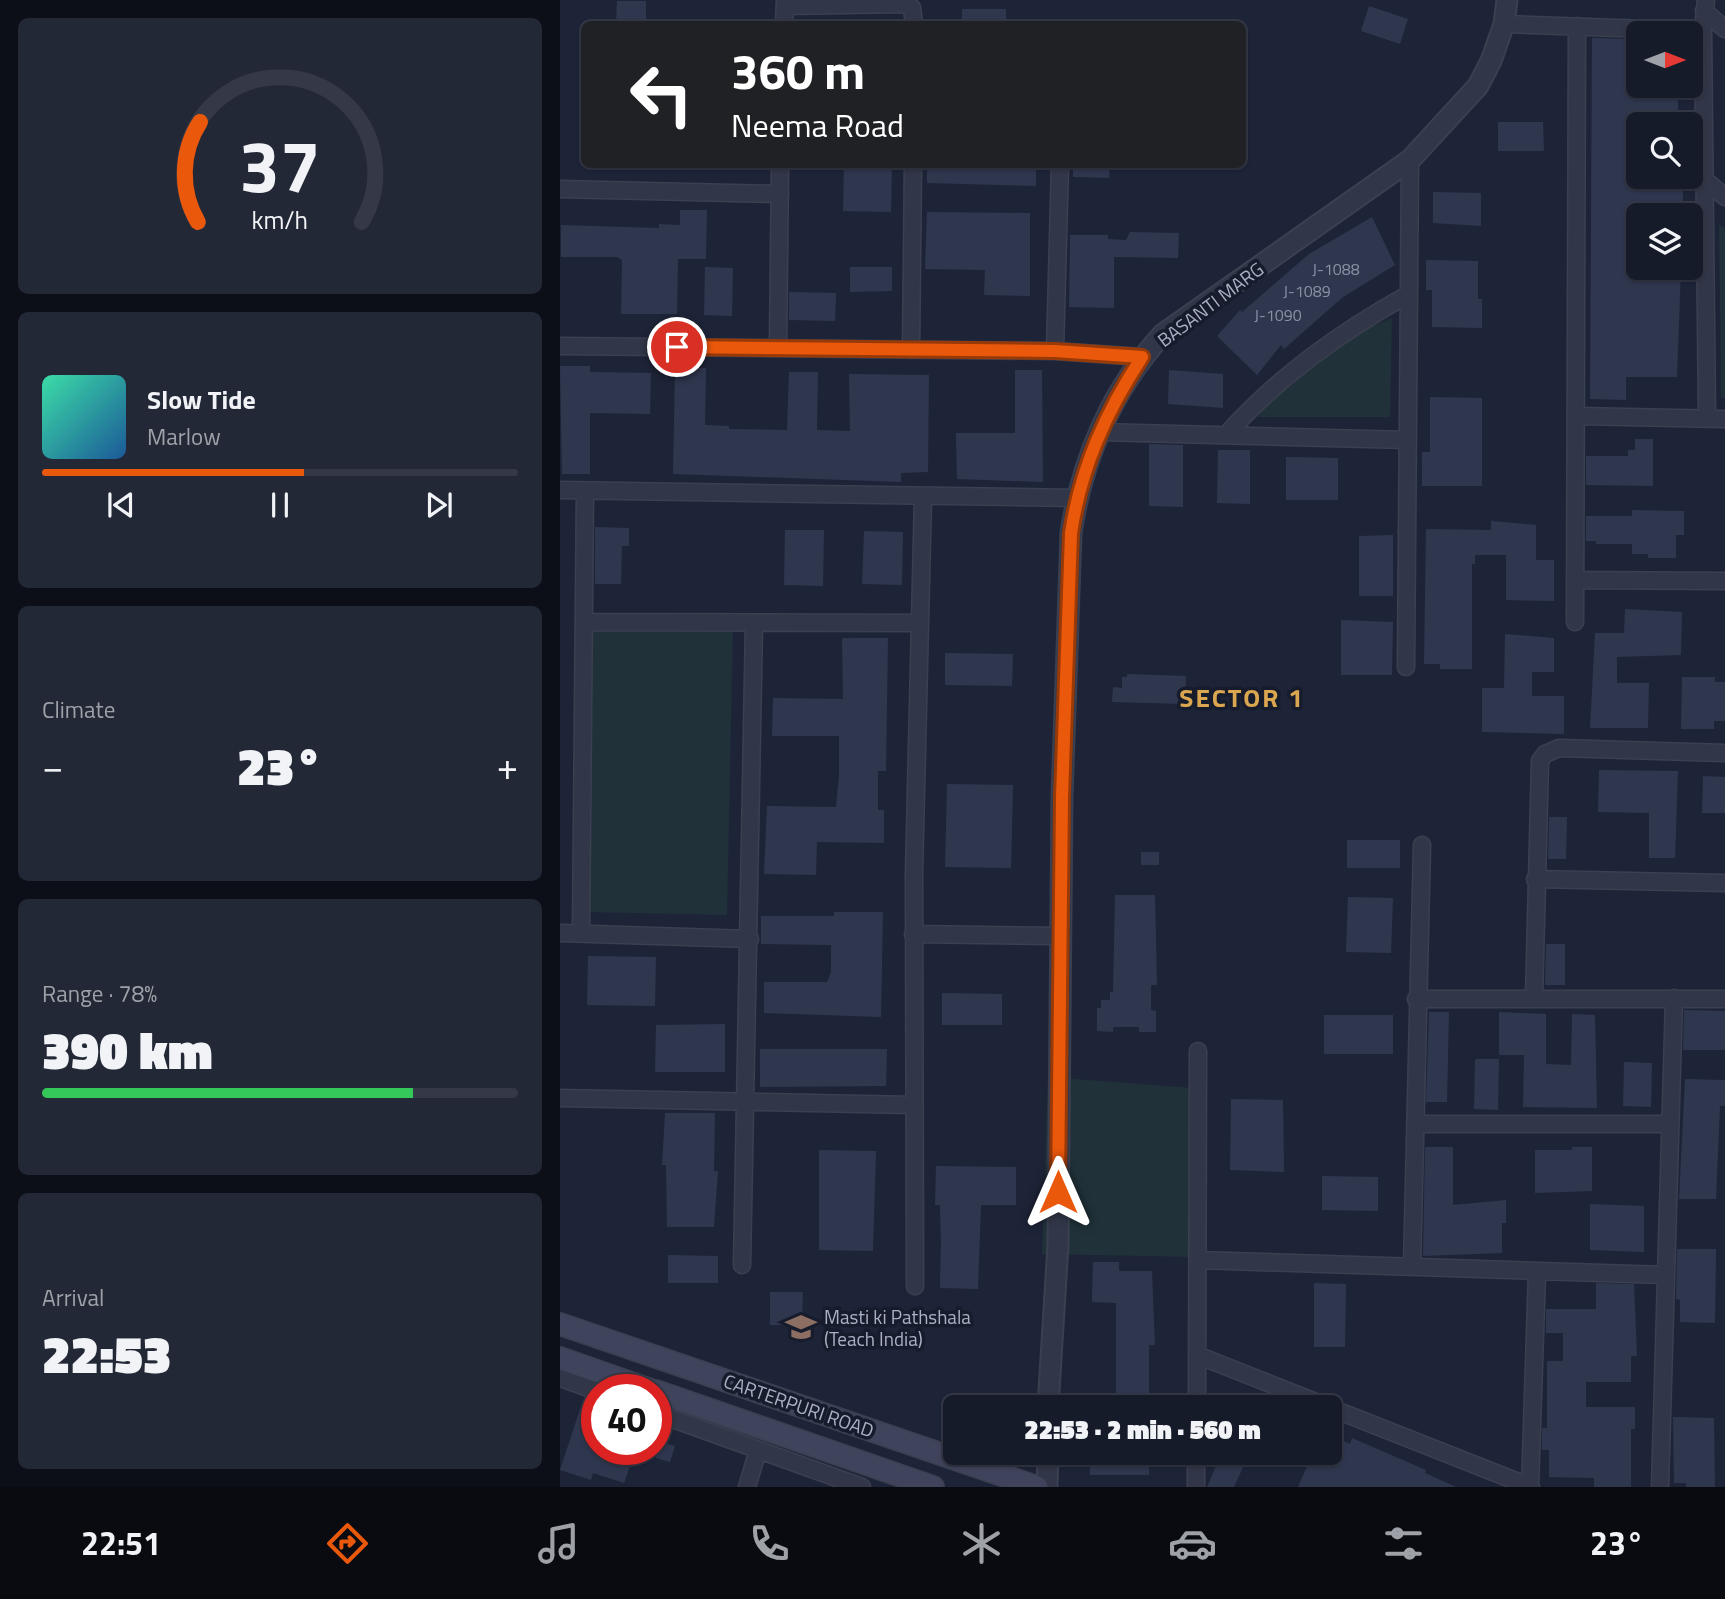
<!DOCTYPE html>
<meta charset="utf-8">
<style>
:root{--surface:#161b2a;--page:#232836;--text:#f1f3f6;--muted:#9ea1a8;--line:#353947;--accent:#ea580c}
body{margin:0;font-family:"Titillium Web",sans-serif;background:var(--page);color:var(--text);height:100vh;display:flex;flex-direction:column;font-size:26px;white-space:nowrap}
*{box-sizing:border-box;margin:0}
p{font-size:23px;color:var(--muted)}
.icon{flex:none;width:38px;height:38px;fill:none;stroke:currentColor;stroke-width:2;stroke-linecap:round;stroke-linejoin:round}
.map{position:relative;flex:1;overflow:hidden}
.drawer{display:flex;flex-direction:column;gap:18px;padding:18px;background:#0c0f17;width:560px}
.drawer>*{flex:none}
.top-card{position:absolute;left:21px;top:21px;width:665px;height:147px;border-radius:10px;box-shadow:0 2px 5px #0004,0 0 0 2px var(--line);background:#202124;color:#fff;overflow:hidden}
.needle{width:46px;rotate:90deg}
.buttons{position:absolute;left:1066px;top:21px;display:grid;gap:14px}
.buttons a{display:grid;place-items:center;width:77px;height:77px;border-radius:10px;background:var(--surface);box-shadow:0 2px 5px #0004,0 0 0 2px var(--line);font-size:35px}
.speed{position:absolute;left:21px;top:1374px;display:flex;gap:14px;font-size:35px;font-weight:700;text-align:center}
.speed>*{display:grid;place-content:center;width:91px;height:91px;border-radius:50%;background:var(--surface);box-shadow:0 2px 5px #0004,0 0 0 2px var(--line);line-height:1}
.speed .limit{border:10px solid #d22;background:#fff;color:#111}
.pin{position:absolute;display:grid;place-items:center;width:60px;height:60px;color:#fff;margin:-30px;border:4px solid #fff;border-radius:50%;box-shadow:0 2px 7px #0007}
.me{position:absolute;width:77px;margin:-38px;rotate:0deg;stroke-linejoin:round;filter:drop-shadow(0 0 5px #0008)}
.turn{display:flex;align-items:center;gap:24px;height:147px;padding:0 35px;font-size:32px}
.turn .icon{width:91px;height:91px;stroke-width:2.5}
.turn b{display:block;font-size:49px;line-height:60px}
.big{font-size:52px;font-weight:800;line-height:1.1}
.drawer .tile{flex:1;display:flex;flex-direction:column;justify-content:center;gap:10px;min-width:0;padding:0 24px;border-radius:10px;background:var(--page)}
.drawer .dial{align-items:center;gap:0}
.dial svg{height:182px;overflow:visible;fill:none;stroke:var(--line);stroke-width:7;stroke-linecap:round;text-anchor:middle}
.dial text{fill:var(--text);stroke:none}
.song{display:flex;align-items:center;gap:21px}
.cover{width:84px;height:84px;border-radius:10px;background:linear-gradient(135deg,hsl(160 70% 55%),hsl(210 70% 35%))}
.played{height:7px;border-radius:4px;background:linear-gradient(90deg,var(--accent) 55%,var(--line) 55%)}
.keys{display:flex;justify-content:space-around;direction:ltr}
.heat{display:flex;justify-content:space-between;align-items:center;font-size:38px;direction:ltr}
.charge{height:10px;border-radius:5px;background:linear-gradient(90deg,#34c759 78%,var(--line) 0)}
.trip{position:absolute;left:383px;top:1395px;width:399px;height:70px;border-radius:10px;background:var(--surface);box-shadow:0 2px 5px #0004,0 0 0 2px var(--line);font-weight:800;line-height:70px;text-align:center}
.dock{display:flex;height:112px;justify-content:space-around;align-items:center;background:#090b11;color:var(--muted)}
.dock .icon{width:49px;height:49px}
.dock .on{color:var(--accent)}
.dock b{font-size:32px;color:var(--text)}
main{display:flex;flex:1;min-height:0}
.map>svg:first-child{display:block}
</style>
<main>
<section class="drawer">
<div class="tile dial"><svg viewBox="0 0 100 80">
<path d="M14 69A42 42 0 1 1 86 69"/>
<path d="M14 69A42 42 0 0 1 15 25" stroke="#ea580c"/>
<text x="50" y="56" font-size="32" font-weight="700">37</text>
<text x="50" y="72" font-size="11">km/h</text>
</svg></div>
<div class="tile">
<div class="song"><i class="cover"></i><div><b>Slow Tide</b><p>Marlow</p></div></div>
<div class="played"></div>
<div class="keys"><svg class="icon" aria-label="previous" viewBox="0 0 24 24"><path d="M18 5L8 12l10 7zM5 5v14"/></svg><svg class="icon" aria-label="pause" viewBox="0 0 24 24"><path d="M8 5v14M16 5v14"/></svg><svg class="icon" aria-label="next" viewBox="0 0 24 24"><path d="M6 5l10 7-10 7zM19 5v14"/></svg></div>
</div>
<div class="tile"><p>Climate</p>
<div class="heat"><a>−</a><b class="big">23°</b><a>+</a></div>
</div>
<div class="tile"><p>Range · 78%</p><b class="big">390 km</b><div class="charge"></div></div>
<div class="tile"><p>Arrival</p><b class="big">22:53</b></div>
</section>
<div class="map">
<svg width="1165" height="1487" viewBox="0 0 1165 1487">
<rect width="100%" height="100%" fill="#1e2438"/>
<path fill="#203139" d="M1159 224 1165 229V398H1161Z
M832 318 830 417H698C735 372 778 339 832 318Z
M30 622 173 625 167 915 24 912Z
M488 1077 633 1088 634 1257 482 1254Z"/>
<path fill="#2f374f" d="M57 1H86V24H56Z
M809 6 848 19 840 44 801 31Z
M402 9H446V24H402Z
M1032 38 1070 39 1069 86H1118V111H1121L1120 124H1070V177H1123V206L1122 215H1067L1069 268H1121L1117 377H1066V400L1030 399Z
M938 122H983L984 151H938Z
M284 164H332L331 212 283 211Z
M367 164H476V186L367 183Z
M513 164H550L549 178 513 177Z
M873 192 921 193V226L873 223Z
M120 210H147L146 259H118L117 314H61L62 260 57 257H1V225L99 228V224L120 225Z
M367 212 470 213V296L424 295 425 270 365 269Z
M812 217 835 265 783 297 724 349 721 345 697 375 657 336 680 310 682 312 749 254Z
M570 232 619 233 618 258 554 257V308L509 307 510 235H548V239L566 240Z
M866 260 918 261V299H922V328L872 327V290H866Z
M145 267 173 268 172 316 144 315Z
M290 267H332V291L290 292Z
M229 292 276 293 275 321 229 320Z
M0 366H30V372L91 373 90 414 30 413V474H2Z
M115 368H146L145 425 169 426V429L227 430 229 372H258L257 430 290 431 289 374 369 375 368 472 341 473V482L113 474Z
M455 370H482L483 482 397 479 396 433H455Z
M609 370 663 374V408L608 404Z
M870 397 922 398V486H862V452H870Z
M1075 439H1093V486L1026 485V456H1068V450H1075Z
M589 444 623 445V507L589 506Z
M658 450H690V504L657 503Z
M726 457 778 458V500H726Z
M1072 510 1124 511V535H1116V558H1088V554H1072V544H1036V541H1026V516H1072Z
M931 521 976 525V560H994V601L946 600V555H915V564H912V669H880V664H864L866 529 931 530Z
M35 527 69 528V546H62L61 584H35Z
M225 530H264L263 586 224 585Z
M304 531 343 532 342 585 302 584Z
M833 535V596H799V536Z
M1065 609 1122 612 1121 655 1057 657V683H1089L1088 728H1030L1035 633H1064Z
M781 620 833 622 832 675H781Z
M945 634 994 638V672H972V696H1004V734L922 732V688H944Z
M282 638H328L326 771H318V810H324V843L257 842 256 875 204 874 207 806 276 807 279 775V736H212L213 698 283 699Z
M385 653 453 654 452 686 385 685Z
M567 674 626 676 625 704 552 702 553 687 562 688V677H567Z
M1122 677H1155V682H1165V721H1154V729H1121Z
M1039 770 1118 771 1115 858H1089V813L1038 812Z
M1143 776 1165 777V813H1142Z
M387 784 453 785 451 868 385 867Z
M989 817H1007L1006 859H988Z
M787 840H840V868H787Z
M581 852H599V865H581Z
M555 895H595L597 985H591V1010L596 1011V1032H579V1027H553V1032L537 1031V1008H541V1000H550V992H553Z
M788 897 833 898 831 953 786 952Z
M274 912H323L321 1017 204 1013V982H267L271 972V945L201 944V916H274Z
M986 944H1005V985H985Z
M28 956 96 957 95 1006 27 1005Z
M382 993 442 994V1025H382Z
M1124 1010 1165 1011V1050H1123Z
M869 1012H889L887 1102H866Z
M939 1012 986 1014V1064L1011 1065 1012 1014 1035 1015 1037 1108 963 1107 964 1055H939Z
M764 1015H833V1054H764Z
M165 1024V1072H95L96 1025Z
M200 1049H327L326 1086 200 1087Z
M915 1059H939L938 1110 914 1109Z
M1064 1062 1092 1063 1091 1107 1063 1106Z
M1125 1079 1165 1080V1106H1160L1156 1199H1119Z
M671 1099 723 1100 724 1172 670 1170Z
M105 1113H155L154 1171H158L154 1227H107L106 1165H102Z
M865 1147H893V1205L946 1200V1223H942V1253L863 1256Z
M1012 1147H1032V1191L975 1193V1150H1012Z
M259 1150 316 1151 313 1251 259 1250Z
M376 1166 456 1167V1205H421L418 1289 380 1288 381 1242 380 1205H375Z
M762 1176 818 1177V1211L762 1210Z
M1030 1204 1084 1206V1252L1030 1250Z
M1117 1249H1156L1155 1323 1120 1322V1300L1116 1299Z
M108 1255 158 1256V1283H108Z
M533 1262H559V1271H592L595 1345H589V1407H556V1303L532 1302Z
M754 1283 786 1284 785 1347H754Z
M1036 1283 1074 1284 1077 1356H1071V1382H1026V1407H1075V1429H1071V1487H1034V1478L989 1477V1450H982V1428H987V1361H1003V1333H986V1309H1036Z
M210 1292H243L242 1325H210Z
M20 1409 37 1415V1449L73 1458 64 1483 33 1473 31 1480 0 1470Z
M1113 1417 1154 1418 1155 1487H1126V1483H1114Z
M770 1434 790 1444 792 1438 866 1470 865 1473 896 1487H738L753 1452H770Z
M96 1440 115 1446 110 1462 96 1458Z
M530 1452H589V1475H530Z
M662 1452H690L674 1487H647Z"/>
<g fill="none" stroke-linecap="round" stroke-linejoin="round">
<g stroke="#3b4051" stroke-width="19">
<path id="minor" d="M1146 0 1143 31 1147 419
M225 6 345 4 352 8 354 24
M1144 11 1165 29
M224 24 225 0
M944 24 1143 31
M1145 180 1165 197
M0 189 220 194
M0 346 495 351 582 357
M218 348 220 164
M351 350 353 164
M495 351 500 164
M1017 416 1165 419
M539 432 848 440
M666 435C719 376 779 333 849 294
M0 490 516 498
M1015 580 1165 581
M26 622 359 623
M1015 622 1017 26
M846 667 850 160
M975 879 1165 883
M0 933 190 939
M21 933 25 491
M353 934 500 936
M856 999H1165
M974 999 980 761 985 754 999 748 1165 753
M0 1098 353 1105
M855 1124H1109
M638 1260 1105 1275
M182 1265 194 623
M852 1267 862 845
M355 1286 354 874 363 497
M637 1355 971 1487
M0 1378 37 1391
M637 1407 638 1051
M96 1413 302 1487
M187 1487 198 1450
M636 1487V1452
M970 1487 977 1273
M1100 1487 1114 998"/>
</g>
<g stroke="#3b4051" stroke-width="23">
<path id="tertiary" d="M488 1407 498 1245 502 797 511 533C522 459 552 389 603 334L850 160 918 86 931 61 944 24 947 0
M487 1487 488 1452"/>
</g>
<g stroke="#3b4051" stroke-width="24">
<path id="secondary" d="M0 1324 477 1487
M0 1358 91 1390
M96 1391 373 1487"/>
</g>
<use href="#minor" stroke="#313748" stroke-width="16"/>
<use href="#tertiary" stroke="#313748" stroke-width="19"/>
<use href="#secondary" stroke="#3f445c" stroke-width="21"/>
</g>
<g fill="none" stroke-linecap="round" stroke-linejoin="round">
<g stroke="#983908" stroke-width="18">
<path id="route" d="M117 347 495 351 582 357C546 412 521 467 511 533L502 797 498 1192"/>
</g>
<use href="#route" stroke="#ea580c" stroke-width="12"/>
</g>
<defs>
<g id="school-bare" transform="scale(2.415)"><path d="M0-5L7-2L0 1L-7-2ZM-4 1L0 2.5L4 1V4Q0 6-4 4Z" fill="#8d6e63" stroke="#171c2c" stroke-width="2.5" paint-order="stroke"/></g>
</defs>
<g fill-rule="evenodd">
<use href="#school-bare" x="241" y="1327"/>
</g>
<g text-anchor="middle" dominant-baseline="central" stroke-width="7" stroke-linejoin="round" paint-order="stroke">
<g font-size="16" fill="#8a90a6">
<text x="776" y="269">J-1088</text>
<text x="747" y="291">J-1089</text>
<text x="718" y="315">J-1090</text>
</g>
<g font-size="19" fill="#abb0c5" stroke="#171c2c">
<text transform="translate(650 304) rotate(-37)">BASANTI MARG</text>
<text transform="translate(239 1405) rotate(19)">CARTERPURI ROAD</text>
</g>
<g font-size="19" fill="#abb0c5" stroke="#171c2c" text-anchor="start">
<text x="264" y="1316">Masti ki Pathshala<tspan x="264" dy="22">(Teach India)</tspan></text>
</g>
<g font-size="26" font-weight="bold" letter-spacing="2" fill="#dba650" stroke="#171c2c">
<text x="682" y="697">SECTOR 1</text>
</g>
</g>
</svg>
<div class="buttons">
<a><svg class="needle" viewBox="-14 -14 28 28"><path d="M0-13l5 13h-10z" fill="#e53935"/><path d="M0 13l5-13h-10z" fill="#9ea1a8"/></svg></a>
<a><svg class="icon" aria-label="search" viewBox="0 0 24 24"><circle cx="10" cy="10" r="6"/><path d="M15 15l6 6"/></svg></a>
<a><svg class="icon" aria-label="layers" viewBox="0 0 24 24"><path d="M12 4l9 5-9 5-9-5zM3 14l9 5 9-5"/></svg></a>
</div>
<div class="speed"><div class="limit">40</div></div>
<div class="pin" style="left:117px;top:347px;background:#d93025"><svg class="icon" aria-label="arrive" viewBox="0 0 24 24"><path d="M6 21V4h12l-3 4 3 4H6"/></svg></div>
<svg class="me" style="left:498px;top:1192px" viewBox="-20 -20 40 40"><path d="M0-17L14 15 0 8-14 15z" fill="#ea580c" stroke="#fff" stroke-width="4"/></svg>
<div class="trip">22:53 · 2 min · 560 m</div>
<div class="top-card">
<div class="turn"><svg class="icon" aria-label="left" viewBox="0 0 24 24"><path d="M17 20v-9H6M10 6l-5 5 5 5"/></svg><div><b>360 m</b>Neema Road</div></div>
</div>
</div>
</main>
<nav class="dock">
<b>22:51</b>
<svg class="icon on" aria-label="directions" viewBox="0 0 24 24"><path d="M12 3l9 9-9 9-9-9zM9 14v-3h6M13 9l2 2-2 2"/></svg>
<svg class="icon" aria-label="music" viewBox="0 0 24 24"><path d="M9 18V5l10-2v13"/><circle cx="6" cy="18" r="3"/><circle cx="16" cy="16" r="3"/></svg>
<svg class="icon" aria-label="phone" viewBox="0 0 24 24"><path d="M5 4h4l2 5-3 2q2 4 5 5l2-3 5 2v4C11 20 4 13 5 4z"/></svg>
<svg class="icon" aria-label="climate" viewBox="0 0 24 24"><path d="M12 3v18M4 7l16 10M4 17L20 7"/></svg>
<svg class="icon" aria-label="car" viewBox="0 0 24 24"><path d="M5 17H2v-5l4-1 3-4h7l3 4 3 1v5h-3M9 17h6M6 11h13"/><circle cx="7" cy="17" r="2"/><circle cx="17" cy="17" r="2"/></svg>
<svg class="icon" aria-label="filters" viewBox="0 0 24 24"><path d="M4 7h16M4 17h16"/><circle cx="9" cy="7" r="2"/><circle cx="15" cy="17" r="2"/></svg>
<b>23°</b>
</nav>
